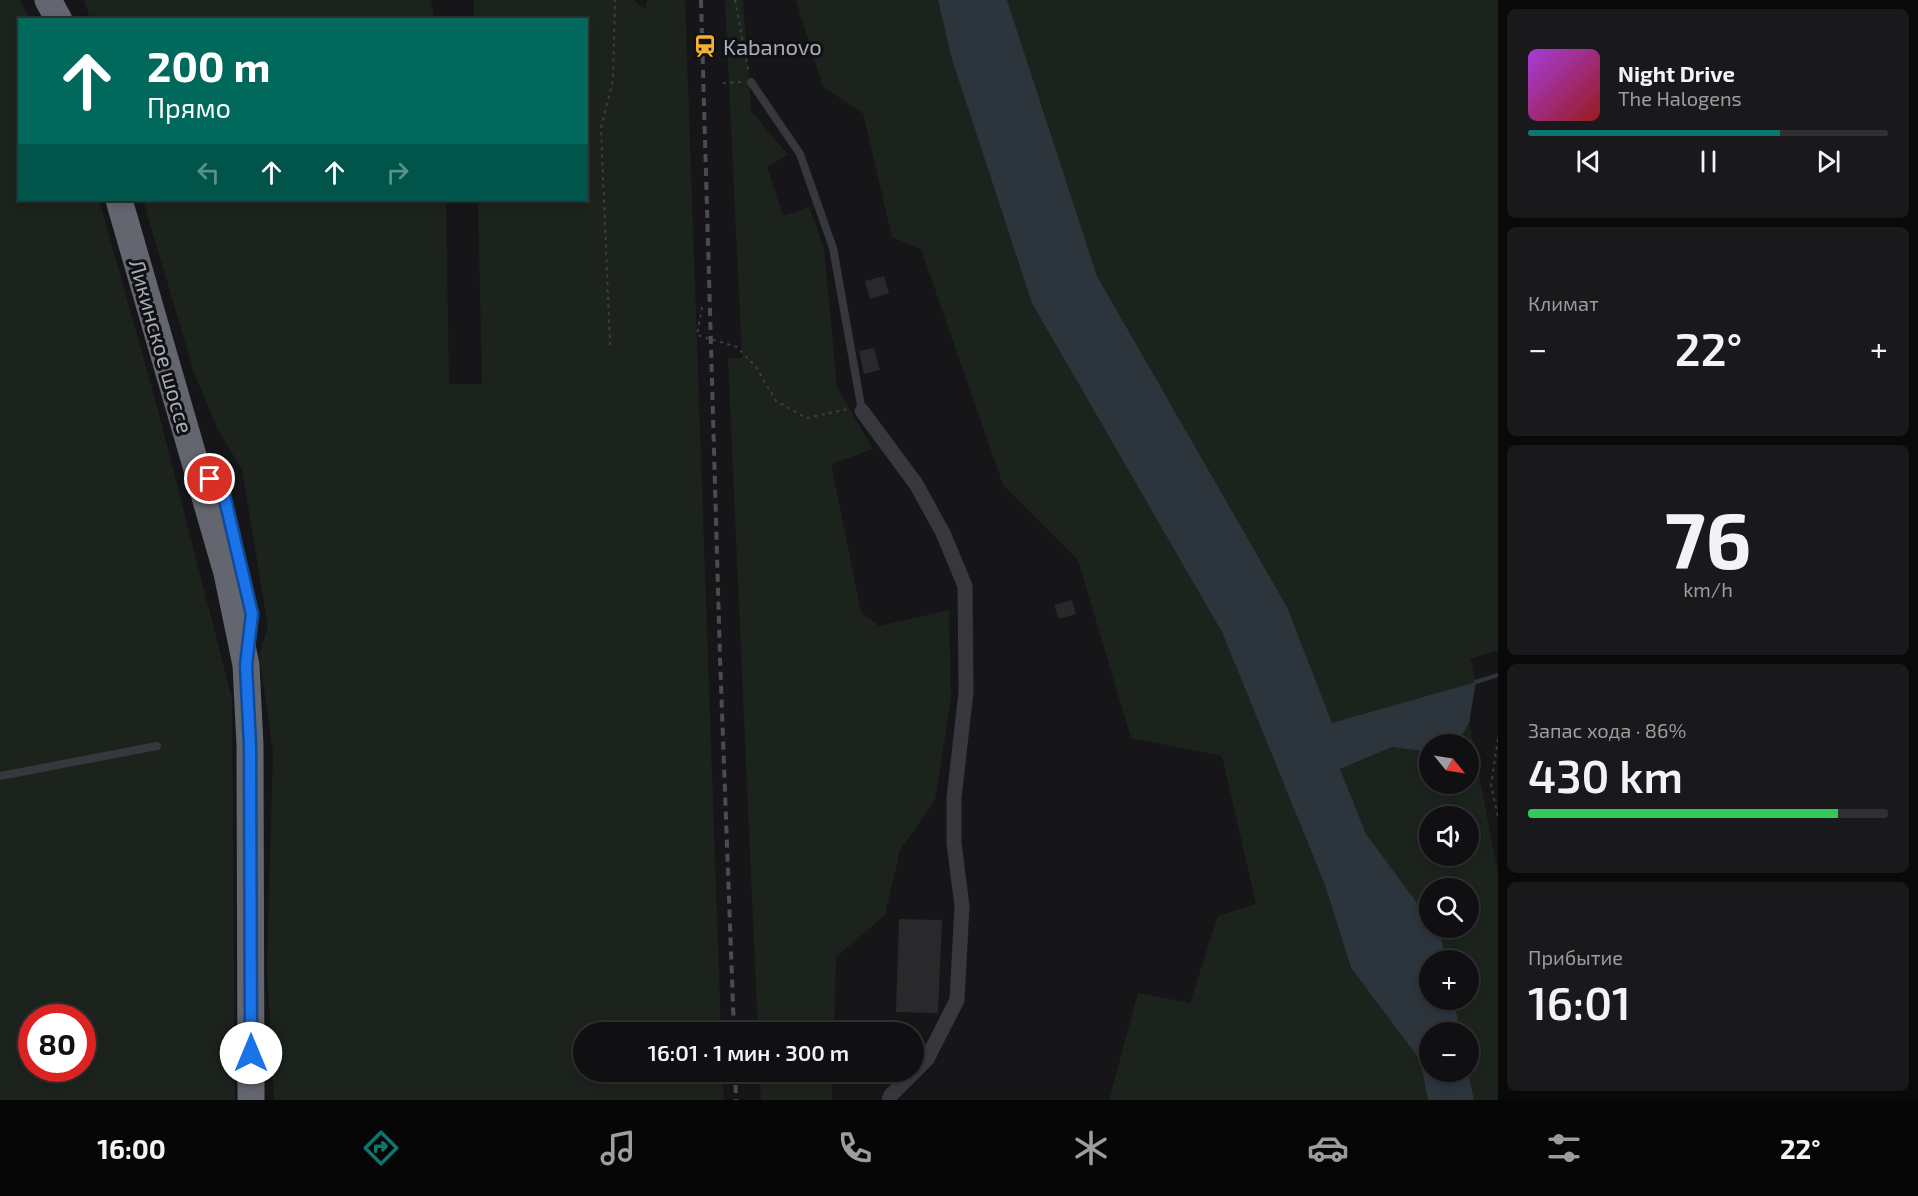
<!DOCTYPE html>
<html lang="ru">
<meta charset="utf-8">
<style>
:root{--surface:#101012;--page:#19191b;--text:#f1f3f6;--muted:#9c9d9f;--line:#303032;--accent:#0f766e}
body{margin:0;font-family:"Exo 2",sans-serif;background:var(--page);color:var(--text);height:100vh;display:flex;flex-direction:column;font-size:22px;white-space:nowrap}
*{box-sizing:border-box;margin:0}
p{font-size:20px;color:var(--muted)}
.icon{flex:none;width:33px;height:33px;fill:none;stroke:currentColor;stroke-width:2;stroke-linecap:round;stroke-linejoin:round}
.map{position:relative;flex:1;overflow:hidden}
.sheet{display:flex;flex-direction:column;gap:9px;padding:9px;background:#09090a;width:420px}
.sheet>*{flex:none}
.banner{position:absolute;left:18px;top:18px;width:570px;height:183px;border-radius:0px;box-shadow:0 3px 9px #0003,0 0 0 2px var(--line);background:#00695c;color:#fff;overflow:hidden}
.needle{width:39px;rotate:120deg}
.fabs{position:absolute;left:1419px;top:734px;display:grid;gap:12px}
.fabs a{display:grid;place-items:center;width:60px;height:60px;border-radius:50%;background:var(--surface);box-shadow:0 3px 9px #0003,0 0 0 2px var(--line);font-size:30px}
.speed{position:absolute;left:18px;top:1004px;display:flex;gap:12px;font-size:30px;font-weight:700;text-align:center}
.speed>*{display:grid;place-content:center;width:78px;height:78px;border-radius:50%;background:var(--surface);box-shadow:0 3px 9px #0003,0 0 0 2px var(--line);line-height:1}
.speed .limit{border:9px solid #d22;background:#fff;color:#111}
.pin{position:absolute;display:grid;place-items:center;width:51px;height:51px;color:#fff;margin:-26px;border:3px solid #fff;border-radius:50%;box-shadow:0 2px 6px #0007}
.me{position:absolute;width:66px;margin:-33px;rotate:0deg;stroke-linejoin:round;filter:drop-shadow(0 0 4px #0008)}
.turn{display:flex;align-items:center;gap:21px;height:126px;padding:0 30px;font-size:27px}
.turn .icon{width:78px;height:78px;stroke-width:2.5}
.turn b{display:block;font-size:42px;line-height:51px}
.lanes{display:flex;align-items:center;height:57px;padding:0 30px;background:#0003;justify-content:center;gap:30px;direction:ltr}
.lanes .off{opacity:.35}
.big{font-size:45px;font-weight:600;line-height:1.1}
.sheet .card{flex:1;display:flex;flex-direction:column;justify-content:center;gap:9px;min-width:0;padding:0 21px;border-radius:9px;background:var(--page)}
.sheet .dial{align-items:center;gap:0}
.dial b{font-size:78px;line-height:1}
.song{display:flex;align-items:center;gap:18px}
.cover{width:72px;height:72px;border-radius:9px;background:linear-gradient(135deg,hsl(280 70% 55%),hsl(0 70% 35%))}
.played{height:6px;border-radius:3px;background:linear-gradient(90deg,var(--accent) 70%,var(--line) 70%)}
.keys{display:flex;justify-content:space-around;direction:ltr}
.heat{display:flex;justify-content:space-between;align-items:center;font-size:33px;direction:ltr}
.charge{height:9px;border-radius:4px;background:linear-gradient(90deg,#34c759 86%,var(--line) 0)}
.trip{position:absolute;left:573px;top:1022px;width:351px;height:60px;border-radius:30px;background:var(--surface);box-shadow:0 3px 9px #0003,0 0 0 2px var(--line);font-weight:600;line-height:60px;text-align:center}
.tab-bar{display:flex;height:96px;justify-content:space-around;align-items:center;background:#060607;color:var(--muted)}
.tab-bar .icon{width:42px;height:42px}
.tab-bar .current{color:var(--accent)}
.tab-bar b{font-size:27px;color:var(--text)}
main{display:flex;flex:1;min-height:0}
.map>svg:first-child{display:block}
</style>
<main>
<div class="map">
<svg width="1498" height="1100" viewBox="0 0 1498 1100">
<rect width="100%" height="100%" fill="#161618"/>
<path fill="#1c231d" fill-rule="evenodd" d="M0 0H19L31 19 20 20V200H99L155 399 232 699 235 1100H0ZM32 1017H82V1068H32Z
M84 0H431L434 19H90Z
M474 0H633L646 10 647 0H685L721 1032H584V1071H722L724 1100H274L267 967 273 752 259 655 268 627 242 469 218 430 194 373 143 200H446L449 384H482L478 200H586V20L474 19Z
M725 0H743L751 111 788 155 767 166 783 216 809 207 824 248 837 387 873 449 831 464 861 612 879 626 949 610 951 699 935 800 900 850 885 915 836 957 834 1032H758L728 358H742Z
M796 0H938L951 56 1222 632 1325 885 1351 968 1420 1060 1428 1100H1109L1138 993 1190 1003 1218 916 1256 904 1222 756 1131 738 1078 560 1003 485 921 249 892 237 863 113 823 87Z
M1007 0H1498V650L1470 659 1476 682 1332 724 1287 607 1097 276Z
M1469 723 1498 873V1100H1474L1468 1071V1032H1460L1454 999H1468V960H1446L1441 935 1435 927H1468V888H1430L1429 919 1366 834 1340 769 1392 747 1429 752 1430 783H1468V744H1457ZM1430 816H1468V855H1430Z
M759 1071H832V1100H761Z"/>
<path fill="#2c353c" d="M938 0H1007L1097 276 1287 607 1332 723 1476 682 1469 723 1457 744H1430L1429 752 1392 747 1340 769 1366 834 1429 919 1430 927H1435L1441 935 1446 960H1430V999H1454L1460 1032H1430V1071H1468L1474 1100H1428L1420 1060 1351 968 1325 885 1222 632 1032 303 951 56Z"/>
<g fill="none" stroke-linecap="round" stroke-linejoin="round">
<path stroke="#2c353c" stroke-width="4" d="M1476 682 1498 675"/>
</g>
<path fill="#29292c" d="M884 276 889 293 870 299 865 281Z
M874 348 880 370 864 374 859 351Z
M1072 600 1076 614 1059 619 1054 605Z
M899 919 942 920 938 1013 896 1012Z"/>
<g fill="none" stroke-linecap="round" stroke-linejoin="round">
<path stroke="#3d3f44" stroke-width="2" stroke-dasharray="3 4.5" stroke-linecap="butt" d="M735 0 749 74
M723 83 742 82
M702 307 697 335 737 347 756 367 776 401 807 418 848 409
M610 345 601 128 613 80 615 0
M1498 739 1491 785 1498 817"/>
<path stroke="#37383d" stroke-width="8" d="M751 82 800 154 833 248 862 411
M210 480 224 495 251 614 250 630
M0 776 157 746"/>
<path stroke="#37383d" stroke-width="15" d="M862 411 916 484 943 533 965 586 966 692 954 798V843L962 906 957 1000 927 1059 891 1095 889 1100"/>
<path stroke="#63666e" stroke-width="27" d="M48 0 59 20
M119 200 227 573 246 665 250 745 251 1100"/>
<path stroke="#4a4c52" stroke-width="4" stroke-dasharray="8 6" stroke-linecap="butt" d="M701 0 720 658 734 1032
M735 1071 736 1100"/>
</g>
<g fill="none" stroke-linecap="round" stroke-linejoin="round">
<g stroke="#114b97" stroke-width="15">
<path id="route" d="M210 479 224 495 252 614 246 665 250 745 251 1053"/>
</g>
<use href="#route" stroke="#1a73e8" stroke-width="10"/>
</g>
<defs>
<g id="station-bare" transform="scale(1.8)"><path d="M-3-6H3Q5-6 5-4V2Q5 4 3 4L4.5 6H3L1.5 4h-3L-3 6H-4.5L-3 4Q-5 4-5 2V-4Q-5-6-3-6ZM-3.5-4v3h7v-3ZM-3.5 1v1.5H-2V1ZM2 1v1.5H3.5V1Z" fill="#f2b134" stroke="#111113" stroke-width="2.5" paint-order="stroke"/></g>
</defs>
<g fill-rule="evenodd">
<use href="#station-bare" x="705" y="46"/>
</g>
<g text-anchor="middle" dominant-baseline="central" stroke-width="6" stroke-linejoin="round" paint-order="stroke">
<g font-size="22" fill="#a8adb8" stroke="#111113" text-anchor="start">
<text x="723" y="46">Kabanovo</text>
</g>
<g font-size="22" fill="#a8adb8" stroke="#111113">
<text transform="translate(162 346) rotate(74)">Ликинское шоссе</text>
</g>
</g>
</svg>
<div class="fabs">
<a><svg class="needle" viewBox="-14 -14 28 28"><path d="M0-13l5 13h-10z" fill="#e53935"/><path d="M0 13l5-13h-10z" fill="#9c9d9f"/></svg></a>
<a><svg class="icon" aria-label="sound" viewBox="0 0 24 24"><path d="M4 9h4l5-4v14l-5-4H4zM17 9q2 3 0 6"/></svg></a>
<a><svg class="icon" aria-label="search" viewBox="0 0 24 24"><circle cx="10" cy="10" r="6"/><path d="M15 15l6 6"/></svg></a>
<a>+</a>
<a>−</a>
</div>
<div class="speed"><div class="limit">80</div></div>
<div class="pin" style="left:210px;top:479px;background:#d93025"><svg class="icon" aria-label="arrive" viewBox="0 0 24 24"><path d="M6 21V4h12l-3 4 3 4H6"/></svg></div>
<svg class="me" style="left:251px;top:1053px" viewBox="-20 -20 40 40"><circle r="19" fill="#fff"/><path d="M0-13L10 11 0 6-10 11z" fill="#1a73e8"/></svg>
<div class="trip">16:01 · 1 мин · 300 m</div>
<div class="banner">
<div class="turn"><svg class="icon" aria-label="ahead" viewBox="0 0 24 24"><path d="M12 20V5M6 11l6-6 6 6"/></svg><div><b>200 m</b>Прямо</div></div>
<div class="lanes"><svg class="icon off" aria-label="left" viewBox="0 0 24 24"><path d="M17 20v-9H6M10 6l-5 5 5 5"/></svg><svg class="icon" aria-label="ahead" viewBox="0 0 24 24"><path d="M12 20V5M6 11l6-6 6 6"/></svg><svg class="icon" aria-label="ahead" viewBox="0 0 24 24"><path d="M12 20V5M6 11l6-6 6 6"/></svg><svg class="icon off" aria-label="right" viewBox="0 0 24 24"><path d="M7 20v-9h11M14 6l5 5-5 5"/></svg></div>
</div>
</div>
<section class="sheet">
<div class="card">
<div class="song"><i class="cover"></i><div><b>Night Drive</b><p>The Halogens</p></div></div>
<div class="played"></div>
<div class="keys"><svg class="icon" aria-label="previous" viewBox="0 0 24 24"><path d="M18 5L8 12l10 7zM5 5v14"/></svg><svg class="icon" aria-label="pause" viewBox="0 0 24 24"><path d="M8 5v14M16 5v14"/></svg><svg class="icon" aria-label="next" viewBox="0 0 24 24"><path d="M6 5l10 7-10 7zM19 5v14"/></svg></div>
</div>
<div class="card"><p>Климат</p>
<div class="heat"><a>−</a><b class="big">22°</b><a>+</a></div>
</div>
<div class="card dial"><b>76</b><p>km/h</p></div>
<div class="card"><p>Запас хода · 86%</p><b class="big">430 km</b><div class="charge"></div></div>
<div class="card"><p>Прибытие</p><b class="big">16:01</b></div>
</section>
</main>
<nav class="tab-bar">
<b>16:00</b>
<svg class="icon current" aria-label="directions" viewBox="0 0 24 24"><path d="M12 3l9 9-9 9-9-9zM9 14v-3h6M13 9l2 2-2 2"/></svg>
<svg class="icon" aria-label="music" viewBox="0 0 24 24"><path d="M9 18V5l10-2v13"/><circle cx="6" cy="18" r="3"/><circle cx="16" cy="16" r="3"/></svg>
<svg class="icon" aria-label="phone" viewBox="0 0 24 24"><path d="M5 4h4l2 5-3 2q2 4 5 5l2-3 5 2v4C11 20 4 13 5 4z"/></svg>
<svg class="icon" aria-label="climate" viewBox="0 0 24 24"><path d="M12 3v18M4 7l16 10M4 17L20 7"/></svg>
<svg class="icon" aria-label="car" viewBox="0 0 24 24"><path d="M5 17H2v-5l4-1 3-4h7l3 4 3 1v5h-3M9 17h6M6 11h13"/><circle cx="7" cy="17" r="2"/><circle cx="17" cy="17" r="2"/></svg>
<svg class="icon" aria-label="filters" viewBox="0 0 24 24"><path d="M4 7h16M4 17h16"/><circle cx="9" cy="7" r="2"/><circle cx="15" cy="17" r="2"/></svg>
<b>22°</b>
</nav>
